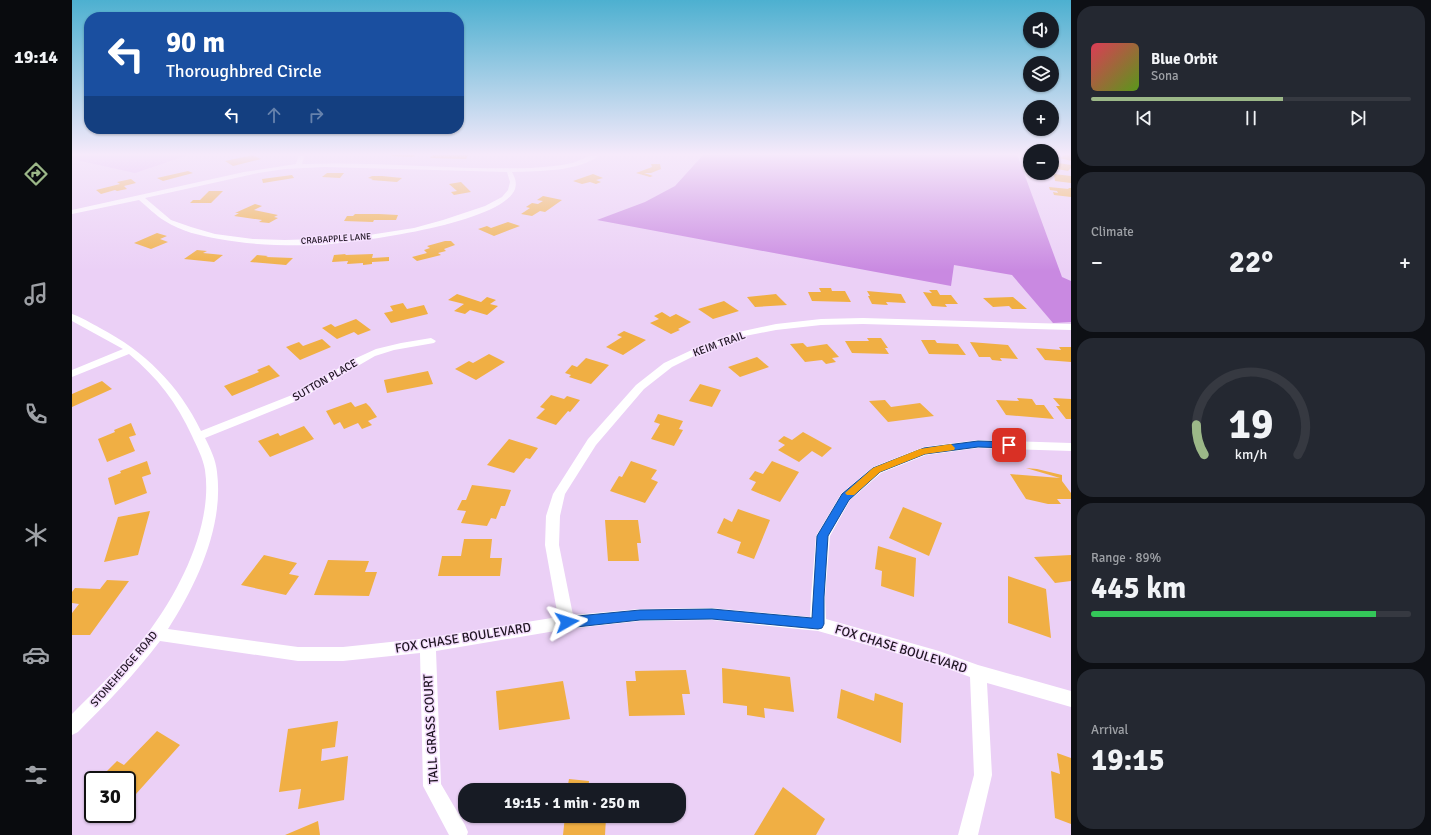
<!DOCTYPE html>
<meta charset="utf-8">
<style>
:root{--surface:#171b24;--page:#242831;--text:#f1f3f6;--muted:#9ea1a6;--line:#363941;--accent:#9cb888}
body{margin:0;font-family:Signika,sans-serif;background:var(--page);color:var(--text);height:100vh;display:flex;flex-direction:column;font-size:15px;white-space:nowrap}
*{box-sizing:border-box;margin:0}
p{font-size:13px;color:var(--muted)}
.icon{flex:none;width:22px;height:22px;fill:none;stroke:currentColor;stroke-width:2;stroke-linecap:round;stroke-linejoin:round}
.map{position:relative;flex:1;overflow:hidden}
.drawer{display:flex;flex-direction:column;gap:6px;padding:6px;background:#0d0f14;width:360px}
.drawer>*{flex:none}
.top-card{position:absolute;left:12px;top:12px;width:380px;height:122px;border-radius:16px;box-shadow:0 1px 3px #0004;background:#1a4fa0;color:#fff;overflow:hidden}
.controls{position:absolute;left:951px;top:12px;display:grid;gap:8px}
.controls a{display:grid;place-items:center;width:36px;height:36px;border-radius:50%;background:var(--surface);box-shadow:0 1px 3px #0004;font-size:20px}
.speed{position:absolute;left:12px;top:771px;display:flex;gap:8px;font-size:20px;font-weight:700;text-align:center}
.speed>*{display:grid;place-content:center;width:52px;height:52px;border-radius:50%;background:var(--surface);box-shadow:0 1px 3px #0004;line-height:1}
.speed .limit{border:2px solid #111;border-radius:6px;background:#fff;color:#111}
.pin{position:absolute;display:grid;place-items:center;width:34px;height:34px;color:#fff;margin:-17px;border-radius:8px;box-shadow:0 2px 6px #0006}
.me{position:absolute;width:44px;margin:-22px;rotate:84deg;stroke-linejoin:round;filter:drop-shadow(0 0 3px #0008)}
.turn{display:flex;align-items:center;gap:14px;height:84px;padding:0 16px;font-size:18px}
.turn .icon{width:52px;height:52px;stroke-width:2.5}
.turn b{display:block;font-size:28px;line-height:34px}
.lanes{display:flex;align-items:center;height:38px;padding:0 16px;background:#0003;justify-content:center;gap:20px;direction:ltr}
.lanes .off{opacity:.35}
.big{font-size:30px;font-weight:700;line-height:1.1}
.drawer .widget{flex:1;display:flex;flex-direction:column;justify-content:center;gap:6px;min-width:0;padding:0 14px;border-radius:16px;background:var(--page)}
.drawer .dial{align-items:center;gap:0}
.dial svg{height:104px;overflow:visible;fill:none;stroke:var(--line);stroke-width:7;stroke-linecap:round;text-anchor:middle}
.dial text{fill:var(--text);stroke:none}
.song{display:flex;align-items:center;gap:12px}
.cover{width:48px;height:48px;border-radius:6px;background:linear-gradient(135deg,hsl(350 70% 55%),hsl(90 70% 35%))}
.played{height:4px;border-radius:2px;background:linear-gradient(90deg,var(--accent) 60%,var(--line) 60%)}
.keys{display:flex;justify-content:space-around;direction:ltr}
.heat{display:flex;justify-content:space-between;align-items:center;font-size:22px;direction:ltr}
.charge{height:6px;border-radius:3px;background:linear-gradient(90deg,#34c759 89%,var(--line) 0)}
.trip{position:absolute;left:386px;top:783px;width:228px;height:40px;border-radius:16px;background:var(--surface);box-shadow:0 1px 3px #0004;font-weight:700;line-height:40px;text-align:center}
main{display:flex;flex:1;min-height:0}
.tab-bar{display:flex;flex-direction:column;width:72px;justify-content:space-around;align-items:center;background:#090b0e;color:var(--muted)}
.tab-bar .icon{width:28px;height:28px}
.tab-bar .current{color:var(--accent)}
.tab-bar b{font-size:18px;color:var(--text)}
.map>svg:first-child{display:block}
</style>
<main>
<nav class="tab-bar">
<b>19:14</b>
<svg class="icon current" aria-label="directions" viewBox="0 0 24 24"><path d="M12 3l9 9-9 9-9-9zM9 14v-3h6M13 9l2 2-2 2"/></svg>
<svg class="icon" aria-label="music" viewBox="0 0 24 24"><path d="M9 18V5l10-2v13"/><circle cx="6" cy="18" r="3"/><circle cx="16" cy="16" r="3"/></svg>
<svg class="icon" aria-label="phone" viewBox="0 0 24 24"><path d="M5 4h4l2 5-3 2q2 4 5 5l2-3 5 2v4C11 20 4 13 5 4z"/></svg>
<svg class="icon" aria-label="climate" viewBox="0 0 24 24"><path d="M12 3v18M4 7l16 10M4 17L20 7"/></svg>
<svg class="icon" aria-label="car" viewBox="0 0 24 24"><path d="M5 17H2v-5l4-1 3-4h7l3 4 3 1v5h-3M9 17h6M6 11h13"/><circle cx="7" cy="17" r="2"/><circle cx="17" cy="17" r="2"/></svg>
<svg class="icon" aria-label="filters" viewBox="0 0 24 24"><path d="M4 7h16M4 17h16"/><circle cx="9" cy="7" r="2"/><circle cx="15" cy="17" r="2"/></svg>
</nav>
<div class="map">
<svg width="999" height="835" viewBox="0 0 999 835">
<rect width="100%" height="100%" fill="#ebd0f6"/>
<path fill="#e1b1f4" d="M0 154H119L63 173 0 159Z"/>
<path fill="#c989e1" d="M632 154H945L990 277 999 281V322L981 323 940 275 882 265 879 286 525 220 573 202 603 186Z"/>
<path fill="#f0af44" d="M321 154H344L341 157 319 156Z
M361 154H397L394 159 358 158Z
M994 154H999V161L988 158Z
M181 155 189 159 161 166 153 161Z
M980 162 999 165V168L996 171 980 168Z
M579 164H588L589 169 579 173H572L581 176 578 177 564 173 580 167Z
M116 171 121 173 91 181 85 178Z
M255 173H272L268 178 250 177Z
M521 174 531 178 524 180 529 182 524 184 518 182 510 184 501 181Z
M982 174 999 176V183L983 181Z
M220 175 222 178 191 183 190 179Z
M300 176H310L330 178 325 182 299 180 301 179 296 178Z
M59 179 64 183 52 186 55 189 45 191 43 190 29 194 24 190 48 184 45 182Z
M389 182 399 192 382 195 379 192 385 191 377 184Z
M977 187 997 189 996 188H999V197L982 195 981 192 986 193 985 191 978 190Z
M137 191H151L139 203H118L121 200H128Z
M471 196 490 200 473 212 468 211 460 216 449 214 458 208 454 207 460 203 466 204 471 201 465 200Z
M183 204 190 206 182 210 206 215 202 217 206 218 197 223 187 222 190 220 162 216 167 213H163Z
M283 214H307L326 215 324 220H302L301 222 272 221 275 216H281Z
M436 222 448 226 422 236 406 229 415 226 419 228Z
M85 233 95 236 88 239 96 242 79 249 62 243Z
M373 241H379L383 245 372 249 374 251 366 253 369 255 345 261 340 257 355 253 352 250 358 248 355 246Z
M125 250 135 251 131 253 151 255 142 262 112 259Z
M274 254 273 255 301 254 300 258 317 257V261L300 262V264L291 265V263L275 264 276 261 260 262 262 255Z
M185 255 196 256 194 257 221 258 214 265 178 262Z
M747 288H759L760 291H773L779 302 740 301 736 292H749Z
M857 290H865L868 295H879L886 304H873L875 307 860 306 851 292 860 293Z
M795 291 829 294 834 303 814 302 816 305 800 304 796 296H798Z
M385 294 409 302 415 297 424 300 418 304 426 306 415 315 398 310 393 314 382 311 392 304 376 300Z
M704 294 715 305 683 307 675 297Z
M941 297 955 309H940L937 306 921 307 911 298Z
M652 301 667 311 641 319 626 309Z
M331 303 335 309 352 305 356 314 319 323 312 313 321 311 318 306Z
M590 312 598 317 604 314 619 322 606 329 608 330 599 334 578 323 587 319 582 316Z
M284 319 299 330 286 335 282 332 265 339 250 328 259 324 263 327Z
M552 331 574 340 551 355 534 347 550 337 545 335Z
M795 338H809L816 348H813L817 354 780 353 773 341H797Z
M250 339 259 347 228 360 214 347 227 342 231 346Z
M849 340H863L865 343 886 344 894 355 857 354Z
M898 342 936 345 946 359 928 358 930 361 920 360 918 357H907Z
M731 343 735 347 755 344 767 357 760 358 764 362 754 364 750 360 733 362 718 344Z
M987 347H999V362L973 360 964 348 989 350Z
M417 354 433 362 404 380 383 369 397 361 401 363Z
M685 357 697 367 668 377 656 367Z
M514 358 537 365 519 384 497 377 499 375 493 373 500 365 505 367Z
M197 365 208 376 160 396 152 386 187 372 185 370Z
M356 371 361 384 315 393 312 380Z
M30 381 40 389 0 407V394Z
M628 384 649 390 640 407 617 401Z
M479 395 492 399 495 396 508 400 498 412 496 411 484 425 464 418 473 409 468 407Z
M945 398 960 399 964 405H972L982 419 934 415 924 400 947 401Z
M981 398 999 399V419H994L984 406H988Z
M813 400 819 407 848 403 862 416 816 422 797 401Z
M279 402 283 407 294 403 298 407 305 417 296 421 300 425 290 429 286 423 272 429 268 422 262 425 254 411Z
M586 414 611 421 607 429 611 430 602 446 579 439 588 424 582 422Z
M59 423 64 435 57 437 63 451 35 462 26 439 43 432 42 430Z
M232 426 242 439 198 457 186 441 206 433 208 436Z
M731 432 760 448 750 457 740 451 727 462 706 450 713 445 706 441 712 436 720 440Z
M437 439 466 448 458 459 454 458 442 473 415 465Z
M75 461 79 474 70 477 75 493 43 505 36 478 49 473 48 471Z
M559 461 585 470 579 479 586 482 573 503 538 491 547 476 550 477Z
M700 461 727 472 708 502 679 490 684 482 677 479 683 471 691 474Z
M954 468 965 469 990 475V481L999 493V499H985L989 504H976L954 499 938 474 988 478Z
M400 485 439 490 433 506H429L424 519 419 518 415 526 389 523 394 511 385 510 390 500H394Z
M831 507 870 523 857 556 817 538Z
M666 509 698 520 682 559 665 553 669 542 645 533 652 518 660 522Z
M78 511 66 555 32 562 46 517Z
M533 520H566L569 543H565L567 561H536Z
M392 539H420L418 558H430L428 576H366L370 556H389Z
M806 546 844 558 842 597 809 586 810 571 803 569Z
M192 555 225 563 217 574 227 576 214 595 169 585Z
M999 555V581L983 583 962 557Z
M256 560 297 561 293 572H305L297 596 242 595Z
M936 576 974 589 979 638 936 623Z
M35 580 57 581 18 635H0V613L7 604 0 603V592L3 588 28 589Z
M650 668 718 677 722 712 692 708 693 718 675 715V706L651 703Z
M614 670 618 694H610L613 715 557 716 554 681H564L563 671Z
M491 681 498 719 427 730 424 691Z
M769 689 802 701 803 693 831 703 829 743 765 718Z
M266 721 263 747 250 749 249 761 276 756 272 800 226 809 229 789 207 792 216 729Z
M85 731 108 745 55 804V780H26L45 761 52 765Z
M985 753 999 758V824L983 818 979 771 988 774Z
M497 779 517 781 516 790H495Z
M711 787 753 819 744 835H682Z
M493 816H542V819L534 818 533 835H491Z
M246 821 248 835H213Z"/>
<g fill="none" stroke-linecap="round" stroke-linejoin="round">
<path fill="#fff" fill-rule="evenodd" d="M227 154H233L230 164C306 161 382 170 458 168 472 167 487 166 500 163 510 160 519 153 529 154 508 172 467 171 440 172 443 178 445 182 443 189 430 224 282 243 247 245 214 246 179 245 147 239 129 236 108 231 93 221 83 215 76 207 67 200L0 214V210L172 172 224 164ZM253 167 435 172 438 182 436 190 430 197 413 206 371 220 342 228 278 238 213 240 181 239 143 234 119 227 99 220 73 198 186 173 213 169Z
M0 314C9 317 19 323 28 328 72 351 107 385 129 431L220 395 241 384 280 360 304 349 329 343 359 338 364 341 362 343 322 350 303 356 227 400 133 438C138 448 144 460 145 472 152 526 125 584 96 629L226 647H271L356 638 486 617 473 545 474 516 481 494 516 439 564 385 592 363 624 348 662 333 704 324 749 319 791 318 999 324V330L791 324 749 325 704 330 668 337 630 352 600 367 572 389 524 445 493 494 488 516 487 545 501 615 568 609 640 608 738 617 739 597 744 536 769 494 801 467 852 447 906 440 999 443V451L906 448 854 455 809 473 778 500 758 536 753 597 754 619 867 651 906 665 999 691V707L915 683 920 775 906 835H886L902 775 898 677 866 665 746 631 640 620 568 621 495 629 364 651 369 784 393 825 396 832 395 835H377L351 786 348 653 271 661H226L88 641C63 674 35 703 6 732L0 735V714C27 687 55 660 78 630 109 588 141 524 133 470 131 458 125 447 120 436 105 403 85 377 57 354L0 377V370L51 349 0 321Z"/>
</g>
<linearGradient id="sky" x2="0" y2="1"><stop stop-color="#4db0d0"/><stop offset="0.57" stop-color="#f6eafb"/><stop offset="1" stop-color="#f6eafb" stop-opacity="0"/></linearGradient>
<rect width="999" height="271" fill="url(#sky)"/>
<path fill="#1a73e8" stroke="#114b97" d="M906 441 937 442 942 445 937 448 906 447 853 454 808 472 777 500 756 536 752 597V624L750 628 746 629 640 619 568 620 495 628 491 626 489 622 491 618 495 617 568 610 640 609 740 618 745 536 770 494 801 468 852 448Z"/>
<path fill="#f59e0b" d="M879 444 883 448 882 450 853 454 808 472 782 495H775L773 493 801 468 848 449Z"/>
<g text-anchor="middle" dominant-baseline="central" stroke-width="3" stroke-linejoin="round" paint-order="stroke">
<g font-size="9" fill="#1e1421" stroke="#f5dffe">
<text transform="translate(264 239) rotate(-4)">CRABAPPLE LANE</text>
</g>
<g font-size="11" fill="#1e1421" stroke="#f5dffe">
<text transform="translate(647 344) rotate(-20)">KEIM TRAIL</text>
<text transform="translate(253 380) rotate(-30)">SUTTON PLACE</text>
<text transform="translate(52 669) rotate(-49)">STONEHEDGE ROAD</text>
</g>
<g font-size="13" fill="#1e1421" stroke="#f5dffe">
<text transform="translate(391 638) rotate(-9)">FOX CHASE BOULEVARD</text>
<text transform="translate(829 649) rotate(17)">FOX CHASE BOULEVARD</text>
<text transform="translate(359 729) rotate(-93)">TALL GRASS COURT</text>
</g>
</g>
</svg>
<div class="controls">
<a><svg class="icon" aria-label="sound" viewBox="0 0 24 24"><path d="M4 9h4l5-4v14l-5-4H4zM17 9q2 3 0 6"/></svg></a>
<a><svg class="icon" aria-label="layers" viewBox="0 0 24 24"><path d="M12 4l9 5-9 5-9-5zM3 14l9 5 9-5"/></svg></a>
<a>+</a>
<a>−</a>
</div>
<div class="speed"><div class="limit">30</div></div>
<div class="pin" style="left:937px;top:445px;background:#d93025"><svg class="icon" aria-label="arrive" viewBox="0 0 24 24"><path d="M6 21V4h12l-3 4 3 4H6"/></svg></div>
<svg class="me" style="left:495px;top:622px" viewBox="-20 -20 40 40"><path d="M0-17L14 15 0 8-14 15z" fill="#1a73e8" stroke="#fff" stroke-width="4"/></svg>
<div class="trip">19:15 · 1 min · 250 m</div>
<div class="top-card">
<div class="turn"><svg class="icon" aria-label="left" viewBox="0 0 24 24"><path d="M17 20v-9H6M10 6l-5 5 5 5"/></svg><div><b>90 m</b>Thoroughbred Circle</div></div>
<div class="lanes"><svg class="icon" aria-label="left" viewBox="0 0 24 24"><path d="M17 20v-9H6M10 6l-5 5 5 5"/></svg><svg class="icon off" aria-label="ahead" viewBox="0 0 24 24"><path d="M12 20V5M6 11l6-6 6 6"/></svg><svg class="icon off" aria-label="right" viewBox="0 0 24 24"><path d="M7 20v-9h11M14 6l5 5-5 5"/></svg></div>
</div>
</div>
<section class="drawer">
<div class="widget">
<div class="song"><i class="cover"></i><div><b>Blue Orbit</b><p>Sona</p></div></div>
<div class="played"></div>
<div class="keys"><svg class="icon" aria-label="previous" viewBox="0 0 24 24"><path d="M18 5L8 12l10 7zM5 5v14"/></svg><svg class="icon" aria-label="pause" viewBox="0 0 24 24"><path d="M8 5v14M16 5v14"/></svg><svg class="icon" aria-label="next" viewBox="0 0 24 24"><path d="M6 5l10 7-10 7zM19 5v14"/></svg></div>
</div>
<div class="widget"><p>Climate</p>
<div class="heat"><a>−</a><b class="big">22°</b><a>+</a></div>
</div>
<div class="widget dial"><svg viewBox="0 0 100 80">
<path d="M14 69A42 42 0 1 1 86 69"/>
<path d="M14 69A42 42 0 0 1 8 46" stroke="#9cb888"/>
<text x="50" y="56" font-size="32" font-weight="700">19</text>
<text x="50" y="72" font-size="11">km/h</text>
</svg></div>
<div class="widget"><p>Range · 89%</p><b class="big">445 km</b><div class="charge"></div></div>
<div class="widget"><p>Arrival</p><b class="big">19:15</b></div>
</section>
</main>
